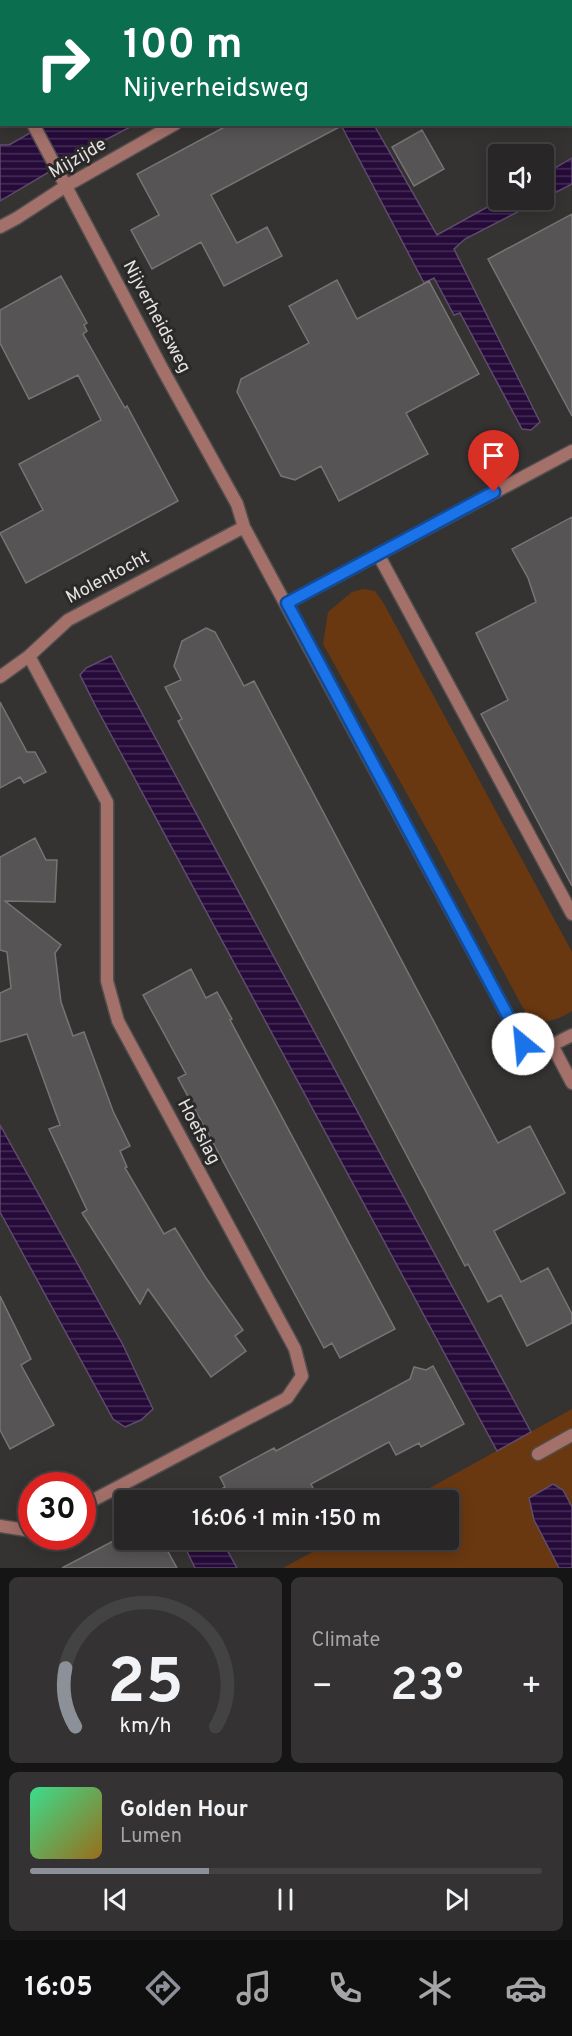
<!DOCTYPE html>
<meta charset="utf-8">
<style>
:root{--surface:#282626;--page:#343232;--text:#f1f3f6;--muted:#a5a5a7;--line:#444343;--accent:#8c9099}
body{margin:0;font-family:Overpass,sans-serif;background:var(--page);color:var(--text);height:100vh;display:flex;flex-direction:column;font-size:22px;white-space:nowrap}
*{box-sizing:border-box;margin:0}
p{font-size:20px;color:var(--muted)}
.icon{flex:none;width:33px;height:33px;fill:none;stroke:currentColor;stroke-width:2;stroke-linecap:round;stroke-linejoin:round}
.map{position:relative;height:1568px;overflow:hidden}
.panel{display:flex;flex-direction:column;gap:9px;padding:9px;background:#161515;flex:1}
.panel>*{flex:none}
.top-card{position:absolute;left:0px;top:0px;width:573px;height:126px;box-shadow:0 3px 15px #0003,0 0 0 2px var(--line);background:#0b6e4f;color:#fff;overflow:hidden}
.tools{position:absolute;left:488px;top:144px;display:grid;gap:12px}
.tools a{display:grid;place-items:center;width:66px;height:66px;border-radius:6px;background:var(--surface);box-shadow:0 3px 15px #0003,0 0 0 2px var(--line);font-size:30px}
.speed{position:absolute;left:18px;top:1472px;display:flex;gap:12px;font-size:30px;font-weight:700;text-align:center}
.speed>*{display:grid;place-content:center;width:78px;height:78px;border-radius:50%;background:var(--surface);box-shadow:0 3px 15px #0003,0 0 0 2px var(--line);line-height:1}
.speed .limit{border:9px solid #d22;background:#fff;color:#111}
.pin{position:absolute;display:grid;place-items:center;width:51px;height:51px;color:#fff;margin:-62px -26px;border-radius:50% 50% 50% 0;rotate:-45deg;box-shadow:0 0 6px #0007}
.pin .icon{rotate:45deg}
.me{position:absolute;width:66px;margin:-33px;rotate:332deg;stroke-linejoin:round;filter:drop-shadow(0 0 4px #0008)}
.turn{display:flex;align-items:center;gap:21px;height:126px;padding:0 24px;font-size:27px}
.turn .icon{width:78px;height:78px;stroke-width:2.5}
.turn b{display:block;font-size:42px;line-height:51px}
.big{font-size:45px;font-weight:600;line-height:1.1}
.panel .tile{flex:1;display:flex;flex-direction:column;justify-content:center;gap:9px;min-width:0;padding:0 21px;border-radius:9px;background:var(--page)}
.panel .dial{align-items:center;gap:0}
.dial svg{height:156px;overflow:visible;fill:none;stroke:var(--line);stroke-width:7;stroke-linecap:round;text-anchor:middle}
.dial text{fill:var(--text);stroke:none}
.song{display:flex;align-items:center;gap:18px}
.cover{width:72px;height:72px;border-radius:9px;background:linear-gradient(135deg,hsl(150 70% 55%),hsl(40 70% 35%))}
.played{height:6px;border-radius:3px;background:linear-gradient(90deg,var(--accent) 35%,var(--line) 35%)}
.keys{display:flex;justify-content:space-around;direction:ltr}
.heat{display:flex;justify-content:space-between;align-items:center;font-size:33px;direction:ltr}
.panel .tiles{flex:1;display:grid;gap:9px;grid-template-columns:1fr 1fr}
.tile:last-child{grid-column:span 2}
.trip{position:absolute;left:114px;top:1490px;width:345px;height:60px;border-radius:6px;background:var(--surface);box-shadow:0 3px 15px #0003,0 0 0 2px var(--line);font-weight:600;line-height:60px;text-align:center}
.tabs{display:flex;height:96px;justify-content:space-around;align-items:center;background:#100f0f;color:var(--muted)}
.tabs .icon{width:42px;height:42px}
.tabs .active{color:var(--accent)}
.tabs b{font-size:27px;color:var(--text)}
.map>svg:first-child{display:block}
</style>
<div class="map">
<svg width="572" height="1568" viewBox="0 0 572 1568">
<defs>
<pattern id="water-rules" width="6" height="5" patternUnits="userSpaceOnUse" patternTransform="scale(1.5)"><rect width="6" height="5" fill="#260b3a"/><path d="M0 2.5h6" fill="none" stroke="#452e56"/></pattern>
</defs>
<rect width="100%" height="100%" fill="#353232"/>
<path fill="#693811" d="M363 589 375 591 384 604 572 952V1011C558 1020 547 1022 531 1023L434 842 323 644 328 612 352 592Z
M572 1409V1507L563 1490 534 1520 559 1568H283L336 1539H448V1500H408Z"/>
<path fill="url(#water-rules)" stroke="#5f4c6d" stroke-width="1.5" d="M254 0H358L251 1Z
M44 125H134L86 150 0 201V145H9Z
M341 125H374L437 235 500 200H541L465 239 454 249 540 422 531 430 522 429 460 313 454 315 434 278 424 283Z
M572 158V184L543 199V175Z
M111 656 531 1432 497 1451 96 707 80 675 86 668Z
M0 1125 123 1345 153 1409 141 1420 125 1427 113 1419 0 1212Z
M553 1484 563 1490 572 1507V1568H559L534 1520 529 1498Z
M181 1539H221L237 1568H195Z"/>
<path fill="#575456" stroke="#777476" stroke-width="1.5" d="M230 124H345L211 195 237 243 267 227 282 256 224 286 201 242 152 269 131 230 159 215 137 174Z
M422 130 444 169 414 186 392 147Z
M572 214V416L488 259Z
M61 276 87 323 84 325 87 331 83 334 125 408 127 406 178 501 26 583 0 533 43 510 19 464 101 420 78 375 29 399 0 343V310Z
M337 280 357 319 429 281 479 374 406 413 428 454 339 501 321 466 295 480 281 476 237 392 241 379 309 343 289 306Z
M572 517V886L481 714 508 700 476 633 536 602 528 578 512 549Z
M206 628 215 632 244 686 254 681 498 1143 530 1126 565 1193 494 1231 521 1282 548 1268 572 1314V1323L527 1346 501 1295 488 1302 468 1264 465 1266 178 721 182 719 165 687 181 680 174 666 182 641Z
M0 702 27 752H35L46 772 24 783 20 777 0 788Z
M35 838 46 860H57L55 902 5 901 61 945 55 953 61 1002 73 1036 84 1032 113 1111 130 1146 120 1151 127 1167 125 1168 164 1234 175 1228 206 1278 243 1330 235 1336 246 1351 211 1377 148 1289 140 1304 82 1213 87 1210 49 1129 60 1125 27 1034 0 1042V993L11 988 7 952 0 950V857Z
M191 969 206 998 217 992 232 1019 230 1020 395 1329 340 1358 332 1343 324 1348 178 1078 186 1074 143 995Z
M0 1296 31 1359 21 1365 54 1425 10 1449 0 1430Z
M433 1366 464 1424 421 1447 419 1443 396 1455 389 1442 311 1484 319 1500H211L209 1496 225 1487 220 1477 274 1448 276 1451 410 1379 414 1367 426 1370Z
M117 1539H161L177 1568H62Z
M232 1539H253L236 1548Z"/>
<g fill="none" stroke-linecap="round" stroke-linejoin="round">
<g stroke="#514e4e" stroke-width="15">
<path id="service" d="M222 2 225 0
M378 554 572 914
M552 1045 572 1035"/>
</g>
<g stroke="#514e4e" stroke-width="15">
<path id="minor" d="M392 2 395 0
M0 61 2 64
M0 114 2 113
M33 124 164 372 237 504 244 527 523 1044 552 1045 572 1083
M0 227 17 218 66 186 175 124
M287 603 572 451
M29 656 107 802V981L118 1021 295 1349 302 1376 287 1398 82 1506
M0 677 29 656 68 620 244 527
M538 1454 572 1435
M0 1526 32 1531"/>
</g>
<use href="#service" stroke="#a4716a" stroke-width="12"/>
<use href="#minor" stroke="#a4716a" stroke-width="12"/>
</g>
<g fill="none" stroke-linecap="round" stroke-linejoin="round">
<g stroke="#114b97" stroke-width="15">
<path id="route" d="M494 492 287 603 523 1044"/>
</g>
<use href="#route" stroke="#1a73e8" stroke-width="10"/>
</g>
<g text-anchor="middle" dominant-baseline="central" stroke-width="6" stroke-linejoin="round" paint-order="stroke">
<g font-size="18" fill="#e5e2e3" stroke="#2b2828">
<text transform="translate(78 159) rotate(-30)">Mijzijde</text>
<text transform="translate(156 317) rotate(62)">Nijverheidsweg</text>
<text transform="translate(108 578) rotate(-28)">Molentocht</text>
<text transform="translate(198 1132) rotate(62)">Hoefslag</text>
</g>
</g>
</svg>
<div class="tools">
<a><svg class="icon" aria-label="sound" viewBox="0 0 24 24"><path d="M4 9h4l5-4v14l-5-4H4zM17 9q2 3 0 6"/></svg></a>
</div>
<div class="speed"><div class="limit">30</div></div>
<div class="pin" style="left:494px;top:492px;background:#d93025"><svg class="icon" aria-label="arrive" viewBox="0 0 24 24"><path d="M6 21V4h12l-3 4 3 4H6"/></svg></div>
<svg class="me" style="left:523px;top:1044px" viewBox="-20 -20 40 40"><circle r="19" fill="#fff"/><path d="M0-13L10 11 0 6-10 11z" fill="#1a73e8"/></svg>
<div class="trip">16:06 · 1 min · 150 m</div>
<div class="top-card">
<div class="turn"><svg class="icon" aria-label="right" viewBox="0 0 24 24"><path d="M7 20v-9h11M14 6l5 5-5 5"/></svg><div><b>100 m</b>Nijverheidsweg</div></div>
</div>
</div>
<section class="panel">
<div class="tiles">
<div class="tile dial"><svg viewBox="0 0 100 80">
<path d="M14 69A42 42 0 1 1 86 69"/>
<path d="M14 69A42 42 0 0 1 9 39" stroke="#8c9099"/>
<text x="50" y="56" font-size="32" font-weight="700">25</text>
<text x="50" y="72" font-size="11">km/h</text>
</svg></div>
<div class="tile"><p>Climate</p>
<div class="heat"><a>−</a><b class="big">23°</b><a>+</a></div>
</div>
<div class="tile">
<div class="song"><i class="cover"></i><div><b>Golden Hour</b><p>Lumen</p></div></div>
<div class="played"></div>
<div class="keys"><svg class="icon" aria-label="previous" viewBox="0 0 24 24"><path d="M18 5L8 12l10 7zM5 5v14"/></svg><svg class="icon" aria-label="pause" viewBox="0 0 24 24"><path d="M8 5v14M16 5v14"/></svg><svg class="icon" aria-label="next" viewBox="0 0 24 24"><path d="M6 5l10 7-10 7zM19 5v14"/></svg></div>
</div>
</div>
</section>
<nav class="tabs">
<b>16:05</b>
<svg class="icon active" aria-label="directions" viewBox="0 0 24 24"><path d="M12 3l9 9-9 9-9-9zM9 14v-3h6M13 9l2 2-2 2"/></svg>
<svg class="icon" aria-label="music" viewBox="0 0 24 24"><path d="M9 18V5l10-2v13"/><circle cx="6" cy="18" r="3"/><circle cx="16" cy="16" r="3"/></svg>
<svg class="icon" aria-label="phone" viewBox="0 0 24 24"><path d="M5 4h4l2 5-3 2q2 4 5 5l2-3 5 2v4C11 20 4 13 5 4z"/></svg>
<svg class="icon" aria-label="climate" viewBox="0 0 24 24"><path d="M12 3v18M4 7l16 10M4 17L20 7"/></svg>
<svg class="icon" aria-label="car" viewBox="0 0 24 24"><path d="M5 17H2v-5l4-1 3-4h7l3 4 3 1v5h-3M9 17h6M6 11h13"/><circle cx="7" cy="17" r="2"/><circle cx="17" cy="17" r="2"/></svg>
</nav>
